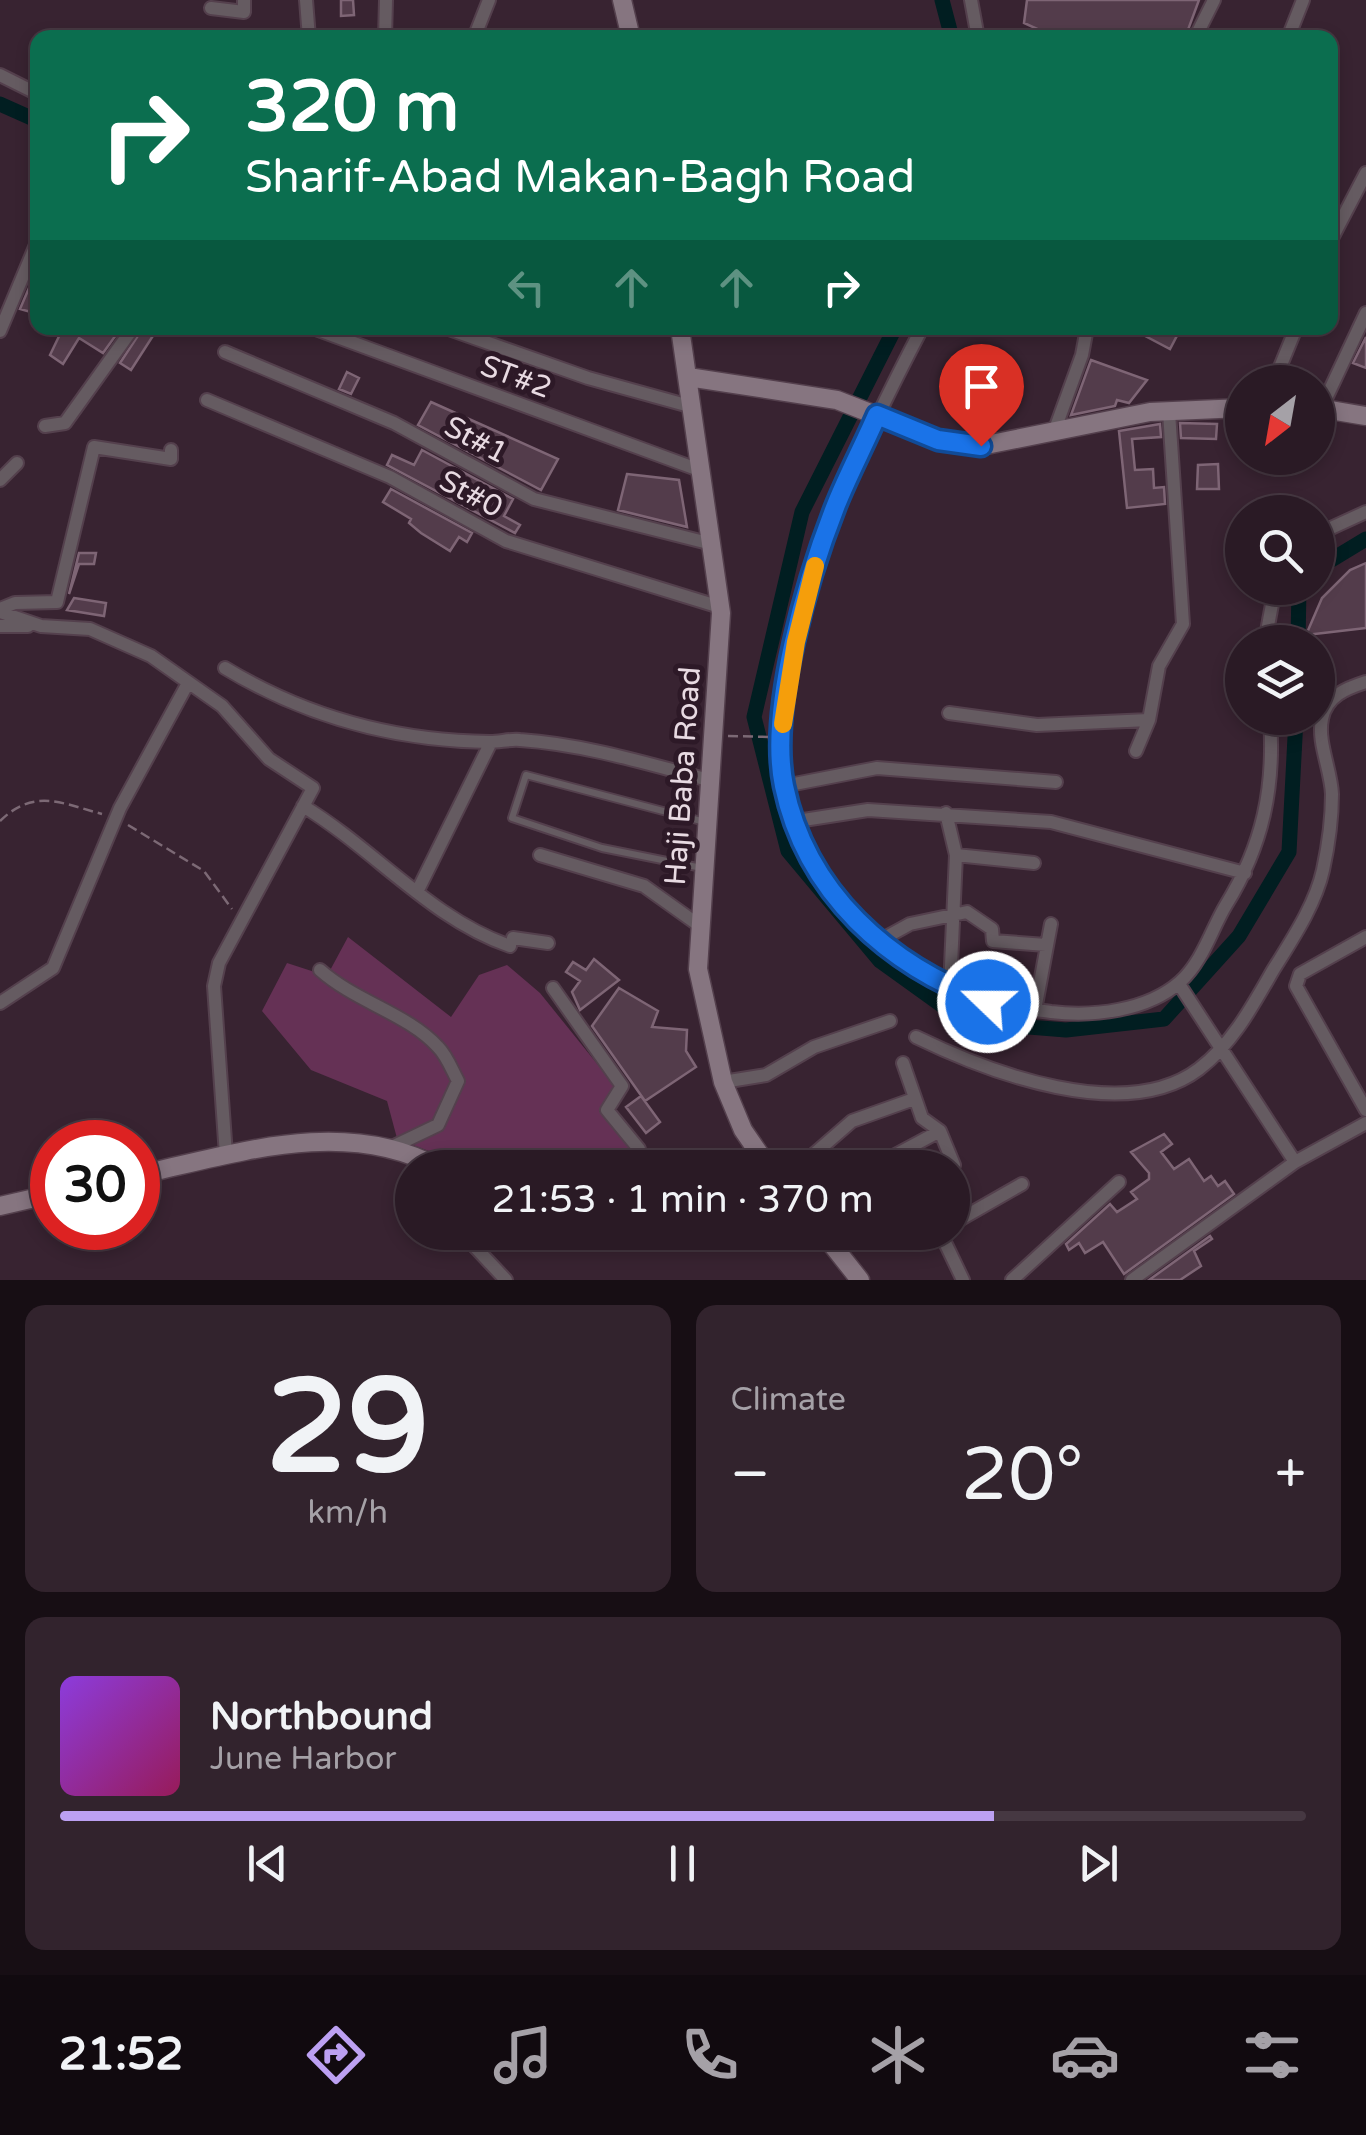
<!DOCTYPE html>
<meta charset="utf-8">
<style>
:root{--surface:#2a1a25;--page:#32232d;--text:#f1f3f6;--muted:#a5a1a7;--line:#463842;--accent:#bca0f2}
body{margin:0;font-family:"Varela Round",sans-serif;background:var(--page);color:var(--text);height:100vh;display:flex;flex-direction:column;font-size:38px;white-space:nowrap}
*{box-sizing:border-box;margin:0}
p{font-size:32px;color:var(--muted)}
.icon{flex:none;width:55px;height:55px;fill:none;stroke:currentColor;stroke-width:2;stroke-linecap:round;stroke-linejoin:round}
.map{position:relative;height:1280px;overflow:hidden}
.drawer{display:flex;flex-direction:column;gap:25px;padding:25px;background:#170e14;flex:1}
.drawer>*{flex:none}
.top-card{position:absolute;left:30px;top:30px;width:1308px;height:305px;border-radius:20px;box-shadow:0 5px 15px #0003,0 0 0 2px var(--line);background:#0b6e4f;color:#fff;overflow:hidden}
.needle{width:65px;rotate:211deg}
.fabs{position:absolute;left:1225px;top:365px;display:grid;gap:20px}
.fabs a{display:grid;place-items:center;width:110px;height:110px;border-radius:50%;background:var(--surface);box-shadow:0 5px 15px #0003,0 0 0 2px var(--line);font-size:50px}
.speed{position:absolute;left:30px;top:1120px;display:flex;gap:20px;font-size:50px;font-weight:700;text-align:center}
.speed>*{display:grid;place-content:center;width:130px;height:130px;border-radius:50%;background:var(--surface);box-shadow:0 5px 15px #0003,0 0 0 2px var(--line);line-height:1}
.speed .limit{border:15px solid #d22;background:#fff;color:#111}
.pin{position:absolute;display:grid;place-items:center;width:85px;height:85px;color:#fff;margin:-102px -42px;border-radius:50% 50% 50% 0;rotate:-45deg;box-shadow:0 0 10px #0007}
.pin .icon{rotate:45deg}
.me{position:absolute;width:110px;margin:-55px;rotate:292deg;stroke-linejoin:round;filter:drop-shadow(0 0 8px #0008)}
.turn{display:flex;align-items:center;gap:35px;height:210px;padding:0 50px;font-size:45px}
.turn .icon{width:130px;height:130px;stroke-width:2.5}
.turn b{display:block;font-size:70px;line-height:85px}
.lanes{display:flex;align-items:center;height:95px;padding:0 50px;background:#0003;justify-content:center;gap:50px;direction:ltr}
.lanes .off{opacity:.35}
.big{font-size:75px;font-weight:600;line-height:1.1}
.drawer .card{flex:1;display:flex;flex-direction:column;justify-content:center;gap:15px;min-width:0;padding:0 35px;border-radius:20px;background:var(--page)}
.drawer .dial{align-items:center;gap:0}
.dial b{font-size:130px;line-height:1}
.song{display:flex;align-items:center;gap:30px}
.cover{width:120px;height:120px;border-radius:15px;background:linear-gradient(135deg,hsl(270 70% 55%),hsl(330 70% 35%))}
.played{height:10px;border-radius:5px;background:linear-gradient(90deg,var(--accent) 75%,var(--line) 75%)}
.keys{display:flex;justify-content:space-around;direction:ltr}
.heat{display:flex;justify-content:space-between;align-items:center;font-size:55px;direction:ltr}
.drawer .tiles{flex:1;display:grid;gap:25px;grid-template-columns:1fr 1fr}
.card:last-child{grid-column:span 2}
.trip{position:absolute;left:395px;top:1150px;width:575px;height:100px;border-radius:50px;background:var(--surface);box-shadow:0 5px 15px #0003,0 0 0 2px var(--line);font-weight:600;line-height:100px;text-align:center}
.menu{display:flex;height:160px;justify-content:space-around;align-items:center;background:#110a0f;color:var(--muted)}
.menu .icon{width:70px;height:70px}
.menu .selected{color:var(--accent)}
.menu b{font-size:45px;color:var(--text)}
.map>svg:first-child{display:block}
</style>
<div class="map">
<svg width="1366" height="1280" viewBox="0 0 1366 1280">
<rect width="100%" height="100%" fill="#382331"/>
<path fill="#653155" d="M348 937 451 1017 479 975 507 965 540 993 615 1086 599 1111 633 1148 641 1167H471L413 1145 390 1148 398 1142 387 1101 311 1070 262 1011 287 963 327 976Z"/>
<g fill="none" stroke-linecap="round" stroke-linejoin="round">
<path stroke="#011e21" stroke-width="15" d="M942 0 952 38
M0 104 38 121
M895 328 802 512 754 717 788 851 880 961 965 1022 1066 1030 1164 1019 1239 936 1289 852 1296 718
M1318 568 1366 539
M1298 642 1299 588"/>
</g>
<path fill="#533c4b" stroke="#7e6575" stroke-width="2.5" d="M341 0H353L354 15 341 16Z
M1027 0H1199L1185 38H1057L1024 23Z
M38 267V314L20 309Z
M63 328H121L103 353 79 338 63 364 50 355Z
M143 328H158L131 370 120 363Z
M1130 328H1181L1170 349Z
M1366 337V368L1353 363Z
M1091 360 1147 380 1129 403 1117 400 1115 406 1071 415Z
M347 372 359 378 351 394 339 389Z
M431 402 558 459 541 490 418 425Z
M1180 423 1217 424 1216 439 1181 438Z
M1160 424 1161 437 1132 439 1135 470 1153 469 1154 488 1164 487 1165 504 1127 508 1119 431Z
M422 450 513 499 504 516 520 525 515 533 387 465 392 455 414 465Z
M1218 464 1219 489H1197L1198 465Z
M627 474 679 480 687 527 618 510Z
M391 489 472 533 467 542 459 537 450 551 421 533 409 523 411 519 383 502Z
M79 553H96L94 564H79L69 594Z
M1366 563V628L1306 635 1322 598 1350 570Z
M74 598 106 603 104 616 67 610Z
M594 959 619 980 580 1010 572 992 580 981 566 972 573 962 586 970Z
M619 988 658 1011 652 1027 687 1030 686 1051 696 1067 645 1101 592 1026Z
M641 1096 660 1122 646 1133 626 1107Z
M1164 1134 1172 1144 1161 1152 1174 1169 1189 1159 1204 1181 1211 1176 1218 1186 1225 1181 1234 1194 1124 1274 1103 1242 1085 1253 1079 1243 1069 1250 1066 1244 1110 1204 1117 1212 1137 1199 1131 1192 1149 1179V1173L1131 1152Z
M1210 1236 1212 1239 1194 1251 1201 1266 1180 1280H1149Z"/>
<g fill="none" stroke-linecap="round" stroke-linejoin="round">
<g stroke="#54404d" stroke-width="10">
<path id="lane" d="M702 868 602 848 512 818 526 775 705 822"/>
</g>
<g stroke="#54404d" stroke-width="16">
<path id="street" d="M306 0 309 38
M971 0 978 38
M211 8 244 12V0
M385 38 386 0
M474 38 489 0
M1195 38 1214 0
M1288 38 1303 0
M0 75 38 94
M1330 242 1366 173
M313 328 702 471
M446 328 588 378 693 407
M922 328C863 441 810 552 790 679 784 714 778 749 784 784 802 886 887 971 984 1001 1005 1008 1030 1009 1051 1012 1093 1017 1147 1011 1180 982 1203 961 1211 930 1226 905 1263 845 1275 787 1270 718
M0 331 38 240
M225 352 394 423 534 499 712 544
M1274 382 1296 328
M207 400 390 477 506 541 720 607
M1321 409 1366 313
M45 426 65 423 133 328
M1054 432 1082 355 1087 328
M0 480 17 463
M1318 534 1366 512
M0 609 15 603 57 602 94 447 171 459V450
M0 612 41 626 90 629 151 656 222 706 269 759 313 788 219 963 214 986 226 1155
M0 626H28
M1265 642 1275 588
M225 668C306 717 395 741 490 742 500 742 510 739 520 740 583 744 649 764 709 780
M949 713 1037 725 1149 720
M1136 751 1149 720 1159 666 1183 624 1169 412
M784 786 877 768 1056 782
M303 806C374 849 431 919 510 946
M946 813 956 855 950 988
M797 821 868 810 1051 822 1245 873
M540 855 644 886 700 926
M956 855 1034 863
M417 892 491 742
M1366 937 1300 974 1296 986 1366 1110
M513 938 548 943
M879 941 910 924 967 912 992 929 993 941 1046 945
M320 970C356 1002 408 1014 438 1047 447 1056 452 1070 458 1081L438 1125 390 1148
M1179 984 1295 1162
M553 988 622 1086 607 1110 639 1149
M0 1003 53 968 120 808 188 683
M1035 1010 1051 924
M916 1037C988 1072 1125 1125 1199 1069 1232 1044 1252 1007 1272 972 1291 941 1315 906 1323 870 1328 847 1332 817 1332 794 1331 770 1317 741 1322 719 1326 696 1347 688 1366 682
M903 1063 922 1118 940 1131 954 1165
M723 1082 766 1075 814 1047 890 1021
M798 1168 852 1121 914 1099
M871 1168 940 1131
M952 1224 1022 1184
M461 1232 506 1280
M940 1232 963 1280
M1012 1280 1119 1182
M1132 1280 1295 1162 1366 1123"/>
</g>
<g stroke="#54404d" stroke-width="21">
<path id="secondary" d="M622 0 631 38
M680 328 721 613 698 969 723 1082 743 1130 769 1168
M688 377 837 400 939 440 981 446 1150 412 1242 408
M1318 408 1366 416
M138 1175C235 1154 345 1116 439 1168
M0 1206 52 1194
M822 1232 860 1280"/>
</g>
<path stroke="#7c6975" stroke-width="2.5" stroke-dasharray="10 5" stroke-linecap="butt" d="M728 736 770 737
M0 821C34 788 61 803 102 814
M128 825 204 871 232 909"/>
<use href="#lane" stroke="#655b61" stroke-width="6"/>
<use href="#street" stroke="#655b61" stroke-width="12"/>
<use href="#secondary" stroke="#867580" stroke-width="18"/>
</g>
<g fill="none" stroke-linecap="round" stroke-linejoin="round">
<g stroke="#114b97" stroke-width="25">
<path id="route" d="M981 446 938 440 877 415C864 445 848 475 836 505 808 576 768 710 784 786 806 893 889 966 988 1002"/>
</g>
<use href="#route" stroke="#1a73e8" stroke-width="18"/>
<path stroke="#f59e0b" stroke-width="18" d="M783 724 796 642 815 566"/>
</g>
<g text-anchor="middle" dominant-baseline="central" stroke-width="10" stroke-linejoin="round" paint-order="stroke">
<g font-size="30" fill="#e8dae2" stroke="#2d1927">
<text transform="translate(516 377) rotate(20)">ST#2</text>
<text transform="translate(476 440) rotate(28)">St#1</text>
<text transform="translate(471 494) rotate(28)">St#0</text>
<text transform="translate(683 776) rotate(-86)">Haji Baba Road</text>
</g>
</g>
</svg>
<div class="fabs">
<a><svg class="needle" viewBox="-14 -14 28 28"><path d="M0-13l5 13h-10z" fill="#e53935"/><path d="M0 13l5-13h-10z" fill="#a5a1a7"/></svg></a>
<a><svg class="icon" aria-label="search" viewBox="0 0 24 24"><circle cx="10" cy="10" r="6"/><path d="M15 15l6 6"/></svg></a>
<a><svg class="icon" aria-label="layers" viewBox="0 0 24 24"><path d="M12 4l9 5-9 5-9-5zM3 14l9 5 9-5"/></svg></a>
</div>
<div class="speed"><div class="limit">30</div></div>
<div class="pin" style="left:981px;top:446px;background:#d93025"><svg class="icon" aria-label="arrive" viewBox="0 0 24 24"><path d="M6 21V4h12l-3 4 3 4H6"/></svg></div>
<svg class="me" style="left:988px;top:1002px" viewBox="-20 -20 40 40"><circle r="17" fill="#1a73e8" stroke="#fff" stroke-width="3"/><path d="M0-11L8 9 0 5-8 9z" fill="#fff"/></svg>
<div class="trip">21:53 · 1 min · 370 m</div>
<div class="top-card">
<div class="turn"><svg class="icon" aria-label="right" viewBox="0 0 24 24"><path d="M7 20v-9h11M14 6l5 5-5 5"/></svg><div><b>320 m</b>Sharif-Abad Makan-Bagh Road</div></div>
<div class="lanes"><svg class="icon off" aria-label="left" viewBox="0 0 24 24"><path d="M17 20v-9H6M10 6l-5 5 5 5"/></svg><svg class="icon off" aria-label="ahead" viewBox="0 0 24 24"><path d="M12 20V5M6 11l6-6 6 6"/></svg><svg class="icon off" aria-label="ahead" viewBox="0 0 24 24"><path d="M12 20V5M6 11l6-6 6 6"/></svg><svg class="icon" aria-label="right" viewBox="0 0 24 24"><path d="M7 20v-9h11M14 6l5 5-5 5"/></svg></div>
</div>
</div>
<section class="drawer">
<div class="tiles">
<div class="card dial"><b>29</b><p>km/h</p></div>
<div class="card"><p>Climate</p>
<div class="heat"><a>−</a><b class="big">20°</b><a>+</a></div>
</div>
<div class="card">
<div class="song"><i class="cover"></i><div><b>Northbound</b><p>June Harbor</p></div></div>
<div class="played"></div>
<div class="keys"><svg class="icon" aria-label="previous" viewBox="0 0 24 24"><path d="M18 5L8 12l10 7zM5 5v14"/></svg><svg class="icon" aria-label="pause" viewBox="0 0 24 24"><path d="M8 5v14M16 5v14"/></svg><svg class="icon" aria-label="next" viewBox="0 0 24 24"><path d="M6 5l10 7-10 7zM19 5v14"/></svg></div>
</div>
</div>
</section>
<nav class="menu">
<b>21:52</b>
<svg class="icon selected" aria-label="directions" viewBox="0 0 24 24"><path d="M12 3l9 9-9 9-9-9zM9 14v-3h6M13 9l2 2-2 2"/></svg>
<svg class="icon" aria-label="music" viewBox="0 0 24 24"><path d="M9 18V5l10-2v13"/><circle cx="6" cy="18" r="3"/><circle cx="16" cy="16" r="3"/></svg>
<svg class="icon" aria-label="phone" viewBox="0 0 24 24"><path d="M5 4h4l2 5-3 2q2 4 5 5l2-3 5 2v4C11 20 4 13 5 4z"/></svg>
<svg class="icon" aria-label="climate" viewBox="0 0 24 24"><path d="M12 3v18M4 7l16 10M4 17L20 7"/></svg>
<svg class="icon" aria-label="car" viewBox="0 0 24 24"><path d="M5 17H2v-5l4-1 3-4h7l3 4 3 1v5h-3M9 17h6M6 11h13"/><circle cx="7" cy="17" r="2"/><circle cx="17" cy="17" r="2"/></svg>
<svg class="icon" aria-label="filters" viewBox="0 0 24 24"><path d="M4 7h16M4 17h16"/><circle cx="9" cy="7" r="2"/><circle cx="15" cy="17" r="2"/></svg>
</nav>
